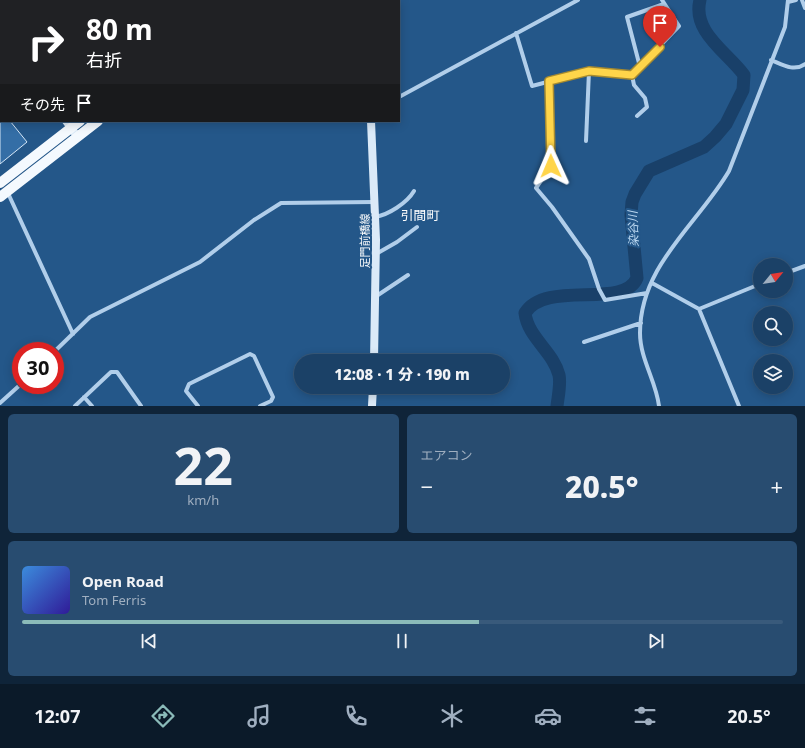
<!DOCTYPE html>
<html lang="ja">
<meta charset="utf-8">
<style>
:root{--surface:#1b4167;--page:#284c70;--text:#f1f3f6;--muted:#a0afc0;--line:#395a7b;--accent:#8bbbb9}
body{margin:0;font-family:"Noto Sans","Noto Sans JP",sans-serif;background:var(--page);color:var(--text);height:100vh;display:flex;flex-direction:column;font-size:15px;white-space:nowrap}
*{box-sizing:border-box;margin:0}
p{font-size:13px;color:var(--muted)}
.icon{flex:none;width:22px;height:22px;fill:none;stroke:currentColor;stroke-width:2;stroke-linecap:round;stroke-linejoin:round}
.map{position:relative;height:406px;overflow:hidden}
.sheet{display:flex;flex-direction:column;gap:8px;padding:8px;background:#0f2439;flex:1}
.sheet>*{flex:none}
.top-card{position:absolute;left:0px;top:0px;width:400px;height:122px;box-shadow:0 2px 10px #0003,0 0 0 1px var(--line);background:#202124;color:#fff;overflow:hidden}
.needle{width:26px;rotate:60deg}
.tools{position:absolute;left:753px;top:258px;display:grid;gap:8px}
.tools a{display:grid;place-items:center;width:40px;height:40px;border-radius:50%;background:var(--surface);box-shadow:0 2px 10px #0003,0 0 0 1px var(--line);font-size:20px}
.speed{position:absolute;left:12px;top:342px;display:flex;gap:8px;font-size:20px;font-weight:700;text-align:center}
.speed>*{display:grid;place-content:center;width:52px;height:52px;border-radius:50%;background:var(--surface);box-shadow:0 2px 10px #0003,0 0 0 1px var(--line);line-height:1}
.speed .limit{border:6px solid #d22;background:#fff;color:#111}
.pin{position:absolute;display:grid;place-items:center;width:34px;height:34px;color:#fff;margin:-41px -17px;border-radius:50% 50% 50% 0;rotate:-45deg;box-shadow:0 0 4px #0007}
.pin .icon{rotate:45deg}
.me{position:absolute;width:44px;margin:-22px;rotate:359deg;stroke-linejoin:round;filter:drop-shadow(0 0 3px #0008)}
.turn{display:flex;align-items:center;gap:14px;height:84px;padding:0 20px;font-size:18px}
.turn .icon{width:52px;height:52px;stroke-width:2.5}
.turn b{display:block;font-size:28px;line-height:34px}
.then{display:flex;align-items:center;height:38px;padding:0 20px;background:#0003;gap:8px;font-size:15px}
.big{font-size:30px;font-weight:800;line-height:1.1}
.sheet .widget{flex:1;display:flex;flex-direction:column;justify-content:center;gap:6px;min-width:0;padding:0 14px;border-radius:6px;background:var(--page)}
.sheet .dial{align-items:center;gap:0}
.dial b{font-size:52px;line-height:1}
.song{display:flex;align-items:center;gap:12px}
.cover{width:48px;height:48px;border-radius:6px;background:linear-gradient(135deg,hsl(210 70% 55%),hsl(250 70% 35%))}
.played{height:4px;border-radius:2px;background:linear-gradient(90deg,var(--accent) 60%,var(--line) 60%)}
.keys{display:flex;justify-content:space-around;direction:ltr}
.heat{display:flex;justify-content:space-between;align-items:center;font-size:22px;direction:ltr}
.sheet .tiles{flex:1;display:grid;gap:8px;grid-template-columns:1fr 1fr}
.widget:last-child{grid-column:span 2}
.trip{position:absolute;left:294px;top:354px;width:216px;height:40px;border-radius:20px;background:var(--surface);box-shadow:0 2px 10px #0003,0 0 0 1px var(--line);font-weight:800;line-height:40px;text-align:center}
.menu{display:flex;height:64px;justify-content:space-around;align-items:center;background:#0b1a29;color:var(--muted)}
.menu .icon{width:28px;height:28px}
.menu .on{color:var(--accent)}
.menu b{font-size:18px;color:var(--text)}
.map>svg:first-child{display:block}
</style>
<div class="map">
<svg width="805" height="406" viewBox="0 0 805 406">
<rect width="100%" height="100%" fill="#245789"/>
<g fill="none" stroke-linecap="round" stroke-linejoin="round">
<path stroke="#194069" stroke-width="13" d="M557 406C558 397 561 384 559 375 553 351 528 338 525 313 546 279 624 310 637 278L631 215 632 202 635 194 649 171 704 147 715 137 726 124 743 90 744 75C727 52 692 32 700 0"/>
</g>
<path fill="#346ea6" stroke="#d5e7f7" d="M0 108 1 121H10L27 142 0 164Z"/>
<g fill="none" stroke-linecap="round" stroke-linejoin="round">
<path stroke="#b1ceea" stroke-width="3" d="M22 0V1
M25 0 26 1"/>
<path stroke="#b1ceea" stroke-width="4" d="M42 0 43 1
M802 0 805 8
M166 1 167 0
M395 1 397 0
M788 2 796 0
M516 33 532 86 589 71 632 75 679 26 662 0
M771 60C783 65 794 72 805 64
M640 67 627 17 664 4
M632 75 634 85 645 98 647 107 637 116
M549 81 551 166 536 188 552 207 589 259 599 289 605 300 647 293
M399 97 578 0
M586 141 589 71
M7 191 73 334
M375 217C388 215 407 203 414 191
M376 254 397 242 417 227
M786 273 805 266
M652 283 699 309 760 284
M375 297 408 275
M699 309 739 406
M584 342 641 323
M55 351 90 317 200 262 254 220 281 203 374 202
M84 397 92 406
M0 403 21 384
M75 406 111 372H117L141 406
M198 406 186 391 189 384 250 354 254 356 273 397 271 401 260 406
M659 406C656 381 640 359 640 333 640 265 698 224 729 171L785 27 788 0"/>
<path stroke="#dbeaf8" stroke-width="8" d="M361 0V1
M72 1 73 0
M0 33 1 34
M66 121 77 136
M371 121 376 240 374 361
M372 406 373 387"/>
<path stroke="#f4f9fe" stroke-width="10" d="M293 1 295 0
M319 1 321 0
M0 183 80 121
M0 197 98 121"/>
</g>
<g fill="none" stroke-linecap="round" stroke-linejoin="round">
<g stroke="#a68a30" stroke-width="10">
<path id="route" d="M551 166 549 81 589 71 632 75 660 47"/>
</g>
<use href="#route" stroke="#ffd54a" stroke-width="7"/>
</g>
<g text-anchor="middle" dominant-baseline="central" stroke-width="4" stroke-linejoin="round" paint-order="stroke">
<g font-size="11" fill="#fff" stroke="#245789">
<text transform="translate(364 241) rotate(-90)">足門前橋線</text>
</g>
<g font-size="12" font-style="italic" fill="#bcd8f1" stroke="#245789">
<text transform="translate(633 229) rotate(-92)">染谷川</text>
</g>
<g font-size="13" fill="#fff" stroke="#245789">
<text x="420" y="215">引間町</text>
</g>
</g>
</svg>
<div class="tools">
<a><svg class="needle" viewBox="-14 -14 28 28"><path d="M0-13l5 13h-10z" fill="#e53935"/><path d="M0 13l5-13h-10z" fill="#a0afc0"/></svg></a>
<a><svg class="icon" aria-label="search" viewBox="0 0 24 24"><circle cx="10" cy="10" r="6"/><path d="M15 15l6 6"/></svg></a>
<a><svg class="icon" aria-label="layers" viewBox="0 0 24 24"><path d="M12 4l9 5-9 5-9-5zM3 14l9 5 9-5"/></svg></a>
</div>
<div class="speed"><div class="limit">30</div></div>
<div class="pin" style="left:660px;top:47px;background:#d93025"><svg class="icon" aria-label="arrive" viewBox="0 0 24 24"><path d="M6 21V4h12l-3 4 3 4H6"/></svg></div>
<svg class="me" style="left:551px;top:166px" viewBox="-20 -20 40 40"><path d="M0-17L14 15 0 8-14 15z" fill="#ffd54a" stroke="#fff" stroke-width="4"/></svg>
<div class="trip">12:08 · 1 分 · 190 m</div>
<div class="top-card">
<div class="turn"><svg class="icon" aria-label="right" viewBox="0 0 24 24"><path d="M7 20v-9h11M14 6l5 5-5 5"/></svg><div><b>80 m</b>右折</div></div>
<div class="then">その先<svg class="icon" aria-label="arrive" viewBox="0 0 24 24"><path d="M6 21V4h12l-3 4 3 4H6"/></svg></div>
</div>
</div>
<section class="sheet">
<div class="tiles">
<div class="widget dial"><b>22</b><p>km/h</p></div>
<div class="widget"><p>エアコン</p>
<div class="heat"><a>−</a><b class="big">20.5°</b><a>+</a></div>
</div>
<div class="widget">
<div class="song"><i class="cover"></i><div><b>Open Road</b><p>Tom Ferris</p></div></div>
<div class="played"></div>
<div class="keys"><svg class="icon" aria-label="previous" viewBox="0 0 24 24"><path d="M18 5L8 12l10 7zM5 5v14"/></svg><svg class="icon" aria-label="pause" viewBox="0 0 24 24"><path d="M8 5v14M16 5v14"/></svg><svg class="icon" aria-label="next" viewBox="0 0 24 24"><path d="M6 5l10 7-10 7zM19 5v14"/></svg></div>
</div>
</div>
</section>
<nav class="menu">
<b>12:07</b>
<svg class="icon on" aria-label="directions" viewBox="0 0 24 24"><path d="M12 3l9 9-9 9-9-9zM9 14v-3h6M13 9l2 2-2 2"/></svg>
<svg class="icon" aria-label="music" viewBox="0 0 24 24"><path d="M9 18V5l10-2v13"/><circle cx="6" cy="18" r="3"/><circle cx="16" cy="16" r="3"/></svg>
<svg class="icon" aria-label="phone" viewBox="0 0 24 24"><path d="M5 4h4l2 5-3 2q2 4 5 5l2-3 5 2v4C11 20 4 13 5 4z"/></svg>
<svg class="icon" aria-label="climate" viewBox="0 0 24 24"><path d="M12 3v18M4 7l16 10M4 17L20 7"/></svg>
<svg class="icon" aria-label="car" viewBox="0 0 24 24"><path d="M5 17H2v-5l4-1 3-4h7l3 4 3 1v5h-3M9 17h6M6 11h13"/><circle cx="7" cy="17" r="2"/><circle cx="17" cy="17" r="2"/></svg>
<svg class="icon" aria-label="filters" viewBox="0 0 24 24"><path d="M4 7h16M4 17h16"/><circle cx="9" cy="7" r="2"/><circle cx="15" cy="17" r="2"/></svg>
<b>20.5°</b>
</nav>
